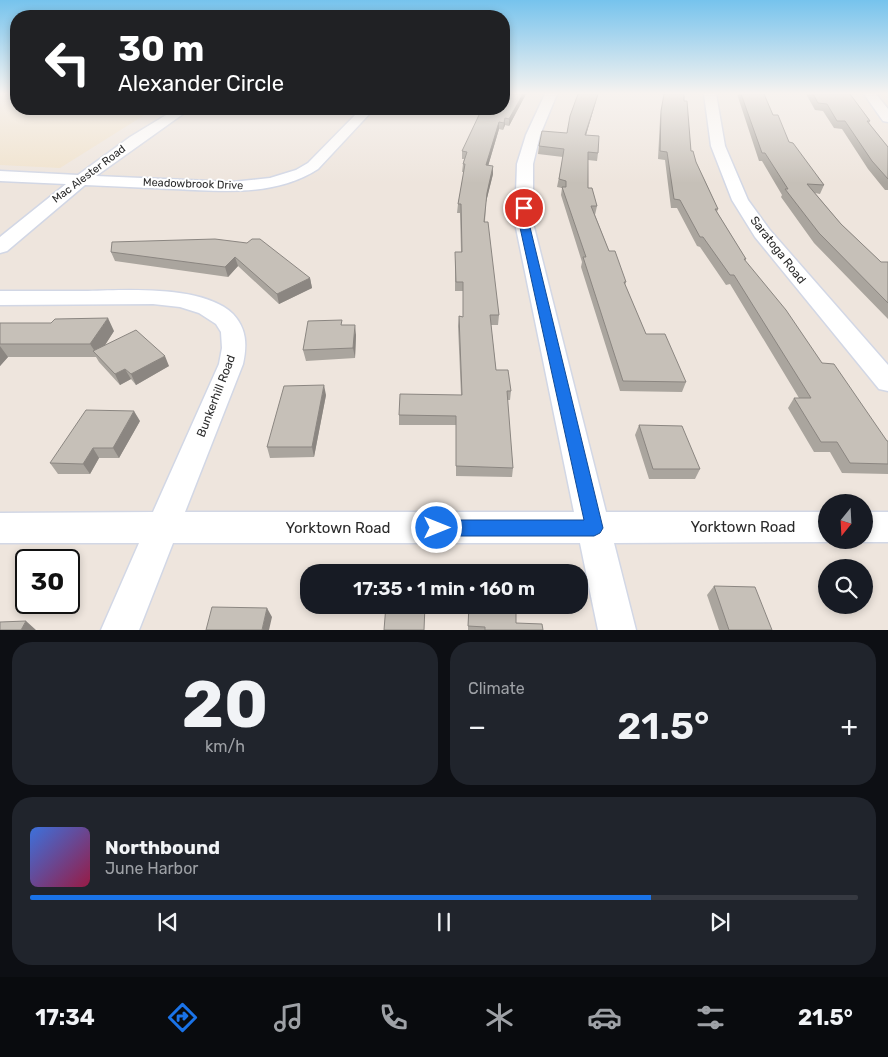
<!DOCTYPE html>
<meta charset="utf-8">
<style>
:root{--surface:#171b24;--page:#20242c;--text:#f1f3f6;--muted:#9ea1a6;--line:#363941;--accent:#1a73e8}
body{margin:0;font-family:Rubik,sans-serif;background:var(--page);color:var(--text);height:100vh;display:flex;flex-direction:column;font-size:19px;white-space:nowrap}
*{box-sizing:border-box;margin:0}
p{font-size:16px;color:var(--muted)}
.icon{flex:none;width:28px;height:28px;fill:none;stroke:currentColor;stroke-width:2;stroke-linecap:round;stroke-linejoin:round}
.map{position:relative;height:630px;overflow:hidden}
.sheet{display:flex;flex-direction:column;gap:12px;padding:12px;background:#0d0f14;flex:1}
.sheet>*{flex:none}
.guide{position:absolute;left:10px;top:10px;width:500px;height:105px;border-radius:20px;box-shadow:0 2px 8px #0003;background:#202124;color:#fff;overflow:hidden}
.needle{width:32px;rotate:198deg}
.tools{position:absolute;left:818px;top:494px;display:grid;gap:10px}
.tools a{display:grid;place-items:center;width:55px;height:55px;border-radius:50%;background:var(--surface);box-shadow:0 2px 8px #0003;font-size:25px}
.speed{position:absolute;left:15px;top:549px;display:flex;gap:10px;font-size:25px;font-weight:700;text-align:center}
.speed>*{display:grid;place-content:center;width:65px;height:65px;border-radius:50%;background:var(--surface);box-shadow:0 2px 8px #0003;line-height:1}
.speed .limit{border:2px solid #111;border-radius:8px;background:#fff;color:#111}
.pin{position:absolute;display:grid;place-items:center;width:42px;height:42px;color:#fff;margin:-21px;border:2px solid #fff;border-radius:50%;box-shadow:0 1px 5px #0007}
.me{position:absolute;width:55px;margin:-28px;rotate:90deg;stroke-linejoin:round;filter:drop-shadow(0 0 4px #0008)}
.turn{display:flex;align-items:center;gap:18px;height:105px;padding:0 25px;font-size:22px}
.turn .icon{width:65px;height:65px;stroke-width:2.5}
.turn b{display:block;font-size:35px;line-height:42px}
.big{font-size:38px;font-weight:600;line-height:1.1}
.sheet .widget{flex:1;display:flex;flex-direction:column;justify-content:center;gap:8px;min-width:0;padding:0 18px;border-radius:20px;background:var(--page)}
.sheet .dial{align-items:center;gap:0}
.dial b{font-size:65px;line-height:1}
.song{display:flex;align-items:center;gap:15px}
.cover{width:60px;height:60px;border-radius:8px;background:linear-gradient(135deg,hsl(220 70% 55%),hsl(340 70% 35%))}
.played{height:5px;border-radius:2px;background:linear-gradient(90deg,var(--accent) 75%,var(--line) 75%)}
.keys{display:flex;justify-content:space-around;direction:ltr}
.heat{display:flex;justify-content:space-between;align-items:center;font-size:28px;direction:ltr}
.sheet .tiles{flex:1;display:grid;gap:12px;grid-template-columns:1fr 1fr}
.widget:last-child{grid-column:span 2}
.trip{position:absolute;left:300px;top:564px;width:288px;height:50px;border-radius:20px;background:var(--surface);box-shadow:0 2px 8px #0003;font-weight:600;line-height:50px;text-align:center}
.dock{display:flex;height:80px;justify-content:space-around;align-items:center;background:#090b0e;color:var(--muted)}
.dock .icon{width:35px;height:35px}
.dock .active{color:var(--accent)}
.dock b{font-size:22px;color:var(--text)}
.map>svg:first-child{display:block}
</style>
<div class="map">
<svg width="888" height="630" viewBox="0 0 888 630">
<rect width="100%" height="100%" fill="#eee5dd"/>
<path fill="#f0e2cc" d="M0 94H16V109H154L60 168 0 165Z"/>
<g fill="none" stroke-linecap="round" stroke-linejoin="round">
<g stroke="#d2d7e5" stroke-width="3">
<path id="minor" d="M545 94H557L540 135 533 164V223L606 512H826V540H832L826 542 614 543 636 630H598L580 543H173L139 630H101L139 543H0V513L153 512 219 364 222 348 221 332 216 324 199 313 180 307 153 304 0 305V291C29 291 59 291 88 291 127 290 203 285 233 314 247 329 247 345 243 364L185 512H574L515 223 517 164 526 135Z
M704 94H716L725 146 748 200 769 229 888 365V391L879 389 755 237 732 200 711 146Z
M864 94H876L888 109V122L883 121Z
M176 109H190L96 176 232 182 270 178 296 170 308 163 361 109H374L318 169C275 197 222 191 173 189 144 188 114 186 85 185L7 251 0 253V237L66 184 0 181V171L78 175 130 137Z
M864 512H888V542H864L858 540H864Z"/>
</g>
<use href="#minor" fill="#fff" fill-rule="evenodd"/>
</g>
<path fill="#aaa59e" d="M526 94 509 126 505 125 503 130 499 129 488 166H493V174L486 202 485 222 499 315 498 325H491L496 370 511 391 510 400H507L513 468 512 477 456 476V425H399V415L461 395 458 326 459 316 463 317V291H455V261L461 252 460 213H457L458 204 464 172H462L463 164 464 159H462V151Z
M578 94H598L586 135 598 153 597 161 588 160V188L597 206 595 215 609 251 626 282 625 285 646 334 686 382 682 392 620 391 581 267 582 262 561 195 562 188 557 187 563 157 538 154 539 146 567 133Z
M664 94H684V101L691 151 718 209 717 212 746 259 745 261 822 363 887 441H888V474L842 473 830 452H814L788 408 794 398H799L730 284 726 285 700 247 697 246 677 208H671L665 160 658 159 660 119Z
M737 94H764L773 115 789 142 824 185 820 194 815 193 841 224 881 262H888V319L814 243 781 197 782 195 762 161H759Z
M806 94H850L870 121 869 123 888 147V190H885L868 169 842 129 834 128 823 111 815 110Z
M215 239 310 278 312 288 279 304 238 266 228 277 115 261 111 252Z
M0 323 114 331 105 345 169 366 136 385 131 379 120 385 99 362 96 357H8L0 366Z
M342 325 356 335 355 358 306 361 303 350Z
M326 395 314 457 270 458 267 447Z
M140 421 119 458H99L90 474H58L50 463Z
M639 425 700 469 695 479H649L635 435Z
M714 586 772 630H719L707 595Z
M468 605H516V623L543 630H468Z"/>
<path fill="#8b8681" d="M523 94H526L509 126V119Z
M598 94 584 142 585 135Z
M505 118V125L503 130 504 123Z
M499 122V129L486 173V165Z
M493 166V174L486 202 487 193Z
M235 257 238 266 228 277 225 267Z
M310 278 312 288 279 304 277 294Z
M108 318 114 331 98 356 90 344Z
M355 325 356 335 355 358 353 348Z
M0 346 8 357 0 366Z
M165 356 169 366 136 385 131 374Z
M125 369 131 379 120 385 115 374Z
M324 385 326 395 314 457 312 447Z
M134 411 140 421 119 458 113 448Z
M93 448 99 458 90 474 83 464Z
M267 608 272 617 269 630H262Z
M26 621 36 630H21Z"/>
<path fill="#c6c0b8" stroke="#8b8681" d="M504 94H523L509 119 505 118 504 123 499 122 486 165 493 166 487 193 484 222H488L499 315H490L496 370H508L511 391H507L513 468 456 466V416L399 415 400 394 462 395 459 316 463 317V282H456L455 252H462L461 204H458L465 164H463L467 152 462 151 479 115 483 109H504Z
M578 94H598L585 135 599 136 598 153 588 152V188H592L597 206H591L609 251H615L626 282H624L646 334H665L686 382 623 381 583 257H586L562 187H566V181L559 179 564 149 539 146 542 131 567 133 570 116Z
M664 94H684V101H687L691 151H693L696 162 718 209H715L746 259H744L786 310 822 363 834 364 887 441H888V464L850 463 837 442H821L794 398H811L734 275H730L703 237H700L680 200 674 199 667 152 660 151 661 111Z
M741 94H764L773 115H778L789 142 793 143 824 185 807 184 841 224 881 262H888V303L819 233 785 189H788L765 153H762Z
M813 94H850L870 121H867L888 147V179L872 161 845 121H837L827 104 818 103Z
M215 239 247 243 252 239H260L310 278 277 294 235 257 225 267 111 252 112 242Z
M108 318 90 344H0V323H51L55 319Z
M342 320 341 325H355L353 348 303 350 308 321Z
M136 330 165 356 131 374 125 369 115 374 93 351Z
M324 385 312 447H267L284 386Z
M86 410 134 411 113 448H93L83 464 50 463Z
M639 425 682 426 700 469H653Z
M714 586 755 587 772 630H729Z
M386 605H425L424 630H384Z
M469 605H516V623L542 624 543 630H485V627L468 626Z
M212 607 267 608 262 630H206Z
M26 621 21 630H0V622Z"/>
<linearGradient id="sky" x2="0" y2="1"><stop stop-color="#76c3ed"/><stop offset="0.51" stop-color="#f7f3f0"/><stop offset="1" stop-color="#f7f3f0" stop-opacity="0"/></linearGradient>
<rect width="888" height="183" fill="url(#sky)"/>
<path fill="#1a73e8" stroke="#114b97" d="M524 205 528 208 529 223 603 528 600 533 594 536H437L431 533 429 528 431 522 437 520H584L519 223V208Z"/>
<g text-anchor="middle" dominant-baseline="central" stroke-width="4" stroke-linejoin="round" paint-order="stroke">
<g font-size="11" fill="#2b2b2b" stroke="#fff">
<text transform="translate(89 174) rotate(-37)">Mac Alester Road</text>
<text transform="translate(193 184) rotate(2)">Meadowbrook Drive</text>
</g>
<g font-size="12" fill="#2b2b2b" stroke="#fff">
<text transform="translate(778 250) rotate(52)">Saratoga Road</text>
<text transform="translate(216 396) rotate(-69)">Bunkerhill Road</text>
</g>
<g font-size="15" fill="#2b2b2b" stroke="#fff">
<text x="743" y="527">Yorktown Road</text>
<text x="338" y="528">Yorktown Road</text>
</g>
</g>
</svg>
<div class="tools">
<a><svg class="needle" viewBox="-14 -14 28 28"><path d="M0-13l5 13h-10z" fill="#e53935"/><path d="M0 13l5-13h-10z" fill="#9ea1a6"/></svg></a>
<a><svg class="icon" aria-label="search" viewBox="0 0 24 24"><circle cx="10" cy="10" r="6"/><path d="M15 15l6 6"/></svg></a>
</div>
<div class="speed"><div class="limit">30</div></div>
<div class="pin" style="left:524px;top:208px;background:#d93025"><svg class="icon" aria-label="arrive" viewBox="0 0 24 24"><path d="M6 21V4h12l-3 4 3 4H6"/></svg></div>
<svg class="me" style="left:437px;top:528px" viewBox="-20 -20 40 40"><circle r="17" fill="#1a73e8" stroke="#fff" stroke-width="3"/><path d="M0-11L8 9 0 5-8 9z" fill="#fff"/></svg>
<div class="trip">17:35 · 1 min · 160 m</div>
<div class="guide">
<div class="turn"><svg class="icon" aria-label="left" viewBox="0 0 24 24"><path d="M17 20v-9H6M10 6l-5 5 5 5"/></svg><div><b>30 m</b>Alexander Circle</div></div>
</div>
</div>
<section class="sheet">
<div class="tiles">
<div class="widget dial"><b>20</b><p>km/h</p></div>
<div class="widget"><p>Climate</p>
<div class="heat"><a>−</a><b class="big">21.5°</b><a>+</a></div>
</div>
<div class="widget">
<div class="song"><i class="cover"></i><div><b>Northbound</b><p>June Harbor</p></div></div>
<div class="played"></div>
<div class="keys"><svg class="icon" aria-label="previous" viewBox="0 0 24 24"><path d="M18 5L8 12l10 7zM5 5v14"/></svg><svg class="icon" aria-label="pause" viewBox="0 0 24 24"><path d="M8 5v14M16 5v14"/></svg><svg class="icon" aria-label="next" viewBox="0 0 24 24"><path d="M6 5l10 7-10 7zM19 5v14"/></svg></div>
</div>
</div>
</section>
<nav class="dock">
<b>17:34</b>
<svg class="icon active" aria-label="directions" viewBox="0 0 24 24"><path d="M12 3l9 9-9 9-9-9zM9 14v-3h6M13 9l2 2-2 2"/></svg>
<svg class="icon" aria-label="music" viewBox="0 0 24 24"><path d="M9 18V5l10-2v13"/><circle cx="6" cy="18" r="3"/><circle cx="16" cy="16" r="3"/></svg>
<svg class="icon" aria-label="phone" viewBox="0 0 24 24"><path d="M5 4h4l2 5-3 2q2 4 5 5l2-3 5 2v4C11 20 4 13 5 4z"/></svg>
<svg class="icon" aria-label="climate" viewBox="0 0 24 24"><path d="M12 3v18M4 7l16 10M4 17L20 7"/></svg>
<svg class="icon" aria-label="car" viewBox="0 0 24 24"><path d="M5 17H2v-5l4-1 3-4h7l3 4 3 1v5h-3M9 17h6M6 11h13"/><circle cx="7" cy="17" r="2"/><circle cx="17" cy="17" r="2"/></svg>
<svg class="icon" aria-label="filters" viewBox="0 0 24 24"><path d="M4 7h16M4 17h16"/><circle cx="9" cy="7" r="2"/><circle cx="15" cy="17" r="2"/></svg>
<b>21.5°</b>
</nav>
